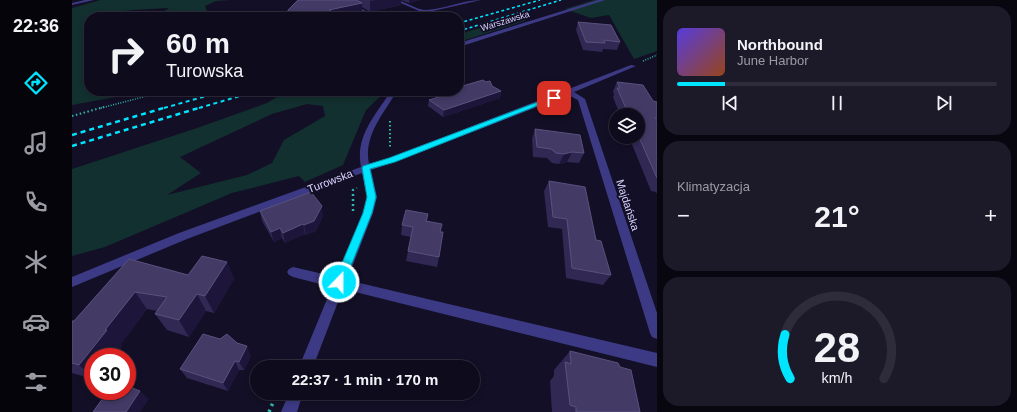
<!DOCTYPE html>
<html lang="pl">
<meta charset="utf-8">
<style>
:root{--surface:#0e0b1c;--page:#1c1929;--text:#f1f3f6;--muted:#9b9ba3;--line:#2e2b3b;--accent:#00e5ff}
body{margin:0;font-family:Helvetica,sans-serif;background:var(--page);color:var(--text);height:100vh;display:flex;flex-direction:column;font-size:15px;white-space:nowrap}
*{box-sizing:border-box;margin:0}
p{font-size:13px;color:var(--muted)}
.icon{flex:none;width:22px;height:22px;fill:none;stroke:currentColor;stroke-width:2;stroke-linecap:round;stroke-linejoin:round}
.map{position:relative;flex:1;overflow:hidden}
.side{display:flex;flex-direction:column;gap:6px;padding:6px;background:#08060f;width:360px}
.side>*{flex:none}
.hud{position:absolute;left:12px;top:12px;width:380px;height:84px;border-radius:16px;box-shadow:0 2px 6px #0003,0 0 0 1px var(--line);background:#0e0b1c;color:var(--text);overflow:hidden}
.tools{position:absolute;left:537px;top:108px;display:grid;gap:8px}
.tools a{display:grid;place-items:center;width:36px;height:36px;border-radius:50%;background:var(--surface);box-shadow:0 2px 6px #0003,0 0 0 1px var(--line);font-size:20px}
.speed{position:absolute;left:12px;top:348px;display:flex;gap:8px;font-size:20px;font-weight:700;text-align:center}
.speed>*{display:grid;place-content:center;width:52px;height:52px;border-radius:50%;background:var(--surface);box-shadow:0 2px 6px #0003,0 0 0 1px var(--line);line-height:1}
.speed .limit{border:6px solid #d22;background:#fff;color:#111}
.pin{position:absolute;display:grid;place-items:center;width:34px;height:34px;color:#fff;margin:-17px;border-radius:8px;box-shadow:0 2px 6px #0006}
.me{position:absolute;width:44px;margin:-22px;rotate:22deg;stroke-linejoin:round;filter:drop-shadow(0 0 3px #0008)}
.turn{display:flex;align-items:center;gap:14px;height:84px;padding:0 16px;font-size:18px}
.turn .icon{width:52px;height:52px;stroke-width:2.5}
.turn b{display:block;font-size:28px;line-height:34px}
.big{font-size:30px;font-weight:700;line-height:1.1}
.side .card{flex:1;display:flex;flex-direction:column;justify-content:center;gap:6px;min-width:0;padding:0 14px;border-radius:16px;background:var(--page)}
.side .dial{align-items:center;gap:0}
.dial svg{height:104px;overflow:visible;fill:none;stroke:var(--line);stroke-width:7;stroke-linecap:round;text-anchor:middle}
.dial text{fill:var(--text);stroke:none}
.song{display:flex;align-items:center;gap:12px}
.cover{width:48px;height:48px;border-radius:6px;background:linear-gradient(135deg,hsl(250 70% 55%),hsl(20 70% 35%))}
.played{height:4px;border-radius:2px;background:linear-gradient(90deg,var(--accent) 15%,var(--line) 15%)}
.keys{display:flex;justify-content:space-around;direction:ltr}
.heat{display:flex;justify-content:space-between;align-items:center;font-size:22px;direction:ltr}
.trip{position:absolute;left:178px;top:360px;width:230px;height:40px;border-radius:20px;background:var(--surface);box-shadow:0 2px 6px #0003,0 0 0 1px var(--line);font-weight:700;line-height:40px;text-align:center}
main{display:flex;flex:1;min-height:0}
.menu{display:flex;flex-direction:column;width:72px;justify-content:space-around;align-items:center;background:#06040b;color:var(--muted)}
.menu .icon{width:28px;height:28px}
.menu .active{color:var(--accent)}
.menu b{font-size:18px;color:var(--text)}
.map>svg:first-child{display:block}
</style>
<main>
<nav class="menu">
<b>22:36</b>
<svg class="icon active" aria-label="directions" viewBox="0 0 24 24"><path d="M12 3l9 9-9 9-9-9zM9 14v-3h6M13 9l2 2-2 2"/></svg>
<svg class="icon" aria-label="music" viewBox="0 0 24 24"><path d="M9 18V5l10-2v13"/><circle cx="6" cy="18" r="3"/><circle cx="16" cy="16" r="3"/></svg>
<svg class="icon" aria-label="phone" viewBox="0 0 24 24"><path d="M5 4h4l2 5-3 2q2 4 5 5l2-3 5 2v4C11 20 4 13 5 4z"/></svg>
<svg class="icon" aria-label="climate" viewBox="0 0 24 24"><path d="M12 3v18M4 7l16 10M4 17L20 7"/></svg>
<svg class="icon" aria-label="car" viewBox="0 0 24 24"><path d="M5 17H2v-5l4-1 3-4h7l3 4 3 1v5h-3M9 17h6M6 11h13"/><circle cx="7" cy="17" r="2"/><circle cx="17" cy="17" r="2"/></svg>
<svg class="icon" aria-label="filters" viewBox="0 0 24 24"><path d="M4 7h16M4 17h16"/><circle cx="9" cy="7" r="2"/><circle cx="15" cy="17" r="2"/></svg>
</nav>
<div class="map">
<svg width="585" height="412" viewBox="0 0 585 412">
<rect width="100%" height="100%" fill="#130f26"/>
<path fill="#12302f" fill-rule="evenodd" d="M28 0H161L144 1 133 6 135 11 121 17H83L97 8 61 10 37 13 44 15 42 17H17V91H77L0 105V8Z
M522 0H585V51L562 59 537 15 519 18 493 9Z
M455 17 453 21 387 42V34L440 19Z
M215 91H314L294 110 271 165 233 182 227 176 160 193 33 247 0 256V169L125 128 195 103ZM235 104 251 106 253 116 212 140 200 163 175 175 95 195 129 173 108 157 200 114Z"/>
<g fill="none" stroke-linecap="round" stroke-linejoin="round">
<path stroke="#2fb8b0" stroke-width="1.5" stroke-dasharray="1 1.5" stroke-linecap="butt" d="M571 61 585 55
M29 108 94 91"/>
<path stroke="#2fb8b0" stroke-width="2" stroke-dasharray="1.5 2.5" stroke-linecap="butt" d="M0 116 32 107
M318 121V148"/>
<path stroke="#2fb8b0" stroke-width="2.5" stroke-dasharray="2 3" stroke-linecap="butt" d="M281 211V190L285 188"/>
<path stroke="#2fb8b0" stroke-width="3.5" stroke-dasharray="2.5 4" stroke-linecap="butt" d="M197 412 205 393"/>
<path fill="#3d3a85" fill-rule="evenodd" d="M13 0H22L0 5V3Z
M268 0H273L305 17H299Z
M322 0C333 0 343 10 354 10 373 9 390 0 409 0L335 17H326L347 11Z
M526 0H533L387 47V43Z
M559 65 564 66 502 92 513 99 585 313V339L580 337 578 333 506 100 496 95 323 162 299 170 305 197 301 213 275 280 585 353V367L271 289 241 367H227L260 287 221 277 217 275 215 272 217 269 221 267 264 277 291 213 295 197 290 173 115 239 0 287V277L107 233 289 167C283 136 303 116 319 91H325C312 113 291 136 297 164L317 158Z
M217 393H231L225 412H209Z"/>
<path stroke="#00e5ff" stroke-width="1.5" stroke-dasharray="3 2.5" stroke-linecap="butt" d="M387 23 468 0
M387 31 489 0"/>
<path stroke="#00e5ff" stroke-width="2" stroke-dasharray="4 3.5" stroke-linecap="butt" d="M92 108 152 91
M127 108 185 91"/>
<path stroke="#00e5ff" stroke-width="2.5" stroke-dasharray="5 4" stroke-linecap="butt" d="M0 135 95 107
M0 146 130 107"/>
</g>
<path fill="#312854" d="M226 0H348L337 3 329 0V5L298 12 290 7V14L275 17H216V10Z
M506 22 548 42 545 50 531 49 530 52 511 50 504 30Z
M545 82 581 101 585 102V194L584 192 579 191 557 137H566V115H548L541 97 542 95 541 91Z
M420 86 429 91 428 98 371 117 356 106 357 100 379 93V91H387Z
M463 129 512 153 507 163 495 162 487 164 480 163 475 158 461 157 460 139Z
M477 181 524 240 539 275 531 285 494 278 490 229 476 227 472 191Z
M188 211 251 216 244 231 234 235 233 234 213 243 210 238 202 242 190 221Z
M356 214 355 222 368 232 367 257 365 267 334 261 336 251 339 237 329 235 330 225Z
M57 259 116 275 155 262 162 279 142 313 134 311 117 337 95 330 83 314 85 311 75 309 48 345 50 346 42 357H21V379L0 373V321H2Z
M165 343 179 356 172 370H167L156 391 115 378 108 369Z
M498 351 548 367 568 412H480L478 381 482 376V370Z"/>
<path fill="#1d163a" d="M303 0H329V5L298 12V1Z
M337 0H348L337 3Z
M290 3V14L275 17H249L257 10Z
M429 91 428 98 371 117 372 110Z
M500 152 495 162 487 164 492 154Z
M250 206 251 216 244 231 234 235 232 225Z
M231 224 233 234 213 243 211 233Z
M208 228 210 238 202 242 199 232Z
M155 262 162 279 142 313 133 296Z
M63 292 75 309 48 345 50 346 42 357H21V377L7 365 33 330Z
M125 294 134 311 117 337 107 320Z
M175 346 179 356 172 370 167 362Z
M163 361 167 370 156 391 151 383Z
M68 391 77 399 68 412H54Z"/>
<path fill="#433a66" stroke="#5a527e" d="M226 0H284L290 3 257 10 264 14 249 17H217L216 16V10Z
M506 22 539 25 548 42 532 40 533 43 514 42Z
M411 80 414 82 418 81 420 86 429 91 372 110 357 100 382 92 381 91H387V87Z
M545 82 571 85 581 101 585 102V118H583L585 120V178L566 135V115H557L545 88H548Z
M463 129 508 135 512 153 500 152 492 154 484 153 479 149 465 147Z
M477 181 513 187 524 240 529 241 539 275 500 268 495 219 481 217Z
M239 192 250 206 242 221 232 225 231 224 211 233 208 228 199 232 188 211Z
M334 210 356 214 354 221 370 224 368 232H371L367 257 336 251 341 227 330 225Z
M130 256 155 262 133 296 125 294 107 320 83 314 95 297 63 292 33 330H35L7 365 0 363V321H2L57 259 116 275Z
M131 334 148 339 155 334 165 343 175 346 167 362 163 361 151 383 108 369Z
M498 351 546 363 548 367 559 370 568 412H504V407L498 405 493 362 499 364Z
M55 386 68 391 54 412H21L36 391H55Z"/>
<path fill="#00e5ff" stroke="#0095a6" d="M479 97 485 98 323 162 298 169 304 197 300 213 271 286 267 287 263 286 262 282 291 213 295 197 290 168 291 166 317 158Z"/>
<g text-anchor="middle" dominant-baseline="central" stroke-width="4" stroke-linejoin="round" paint-order="stroke">
<g font-size="9" fill="#d9d4ff" stroke="#130f26">
<text transform="translate(433 21) rotate(-17)">Warszawska</text>
</g>
<g font-size="11" fill="#d9d4ff" stroke="#130f26">
<text transform="translate(258 181) rotate(-21)">Turowska</text>
<text transform="translate(556 205) rotate(72)">Majdańska</text>
</g>
</g>
</svg>
<div class="tools">
<a><svg class="icon" aria-label="layers" viewBox="0 0 24 24"><path d="M12 4l9 5-9 5-9-5zM3 14l9 5 9-5"/></svg></a>
</div>
<div class="speed"><div class="limit">30</div></div>
<div class="pin" style="left:482px;top:98px;background:#d93025"><svg class="icon" aria-label="arrive" viewBox="0 0 24 24"><path d="M6 21V4h12l-3 4 3 4H6"/></svg></div>
<svg class="me" style="left:267px;top:282px" viewBox="-20 -20 40 40"><circle r="17" fill="#00e5ff" stroke="#fff" stroke-width="3"/><path d="M0-11L8 9 0 5-8 9z" fill="#fff"/></svg>
<div class="trip">22:37 · 1 min · 170 m</div>
<div class="hud">
<div class="turn"><svg class="icon" aria-label="right" viewBox="0 0 24 24"><path d="M7 20v-9h11M14 6l5 5-5 5"/></svg><div><b>60 m</b>Turowska</div></div>
</div>
</div>
<section class="side">
<div class="card">
<div class="song"><i class="cover"></i><div><b>Northbound</b><p>June Harbor</p></div></div>
<div class="played"></div>
<div class="keys"><svg class="icon" aria-label="previous" viewBox="0 0 24 24"><path d="M18 5L8 12l10 7zM5 5v14"/></svg><svg class="icon" aria-label="pause" viewBox="0 0 24 24"><path d="M8 5v14M16 5v14"/></svg><svg class="icon" aria-label="next" viewBox="0 0 24 24"><path d="M6 5l10 7-10 7zM19 5v14"/></svg></div>
</div>
<div class="card"><p>Klimatyzacja</p>
<div class="heat"><a>−</a><b class="big">21°</b><a>+</a></div>
</div>
<div class="card dial"><svg viewBox="0 0 100 80">
<path d="M14 69A42 42 0 1 1 86 69"/>
<path d="M14 69A42 42 0 0 1 10 35" stroke="#00e5ff"/>
<text x="50" y="56" font-size="32" font-weight="700">28</text>
<text x="50" y="72" font-size="11">km/h</text>
</svg></div>
</section>
</main>
